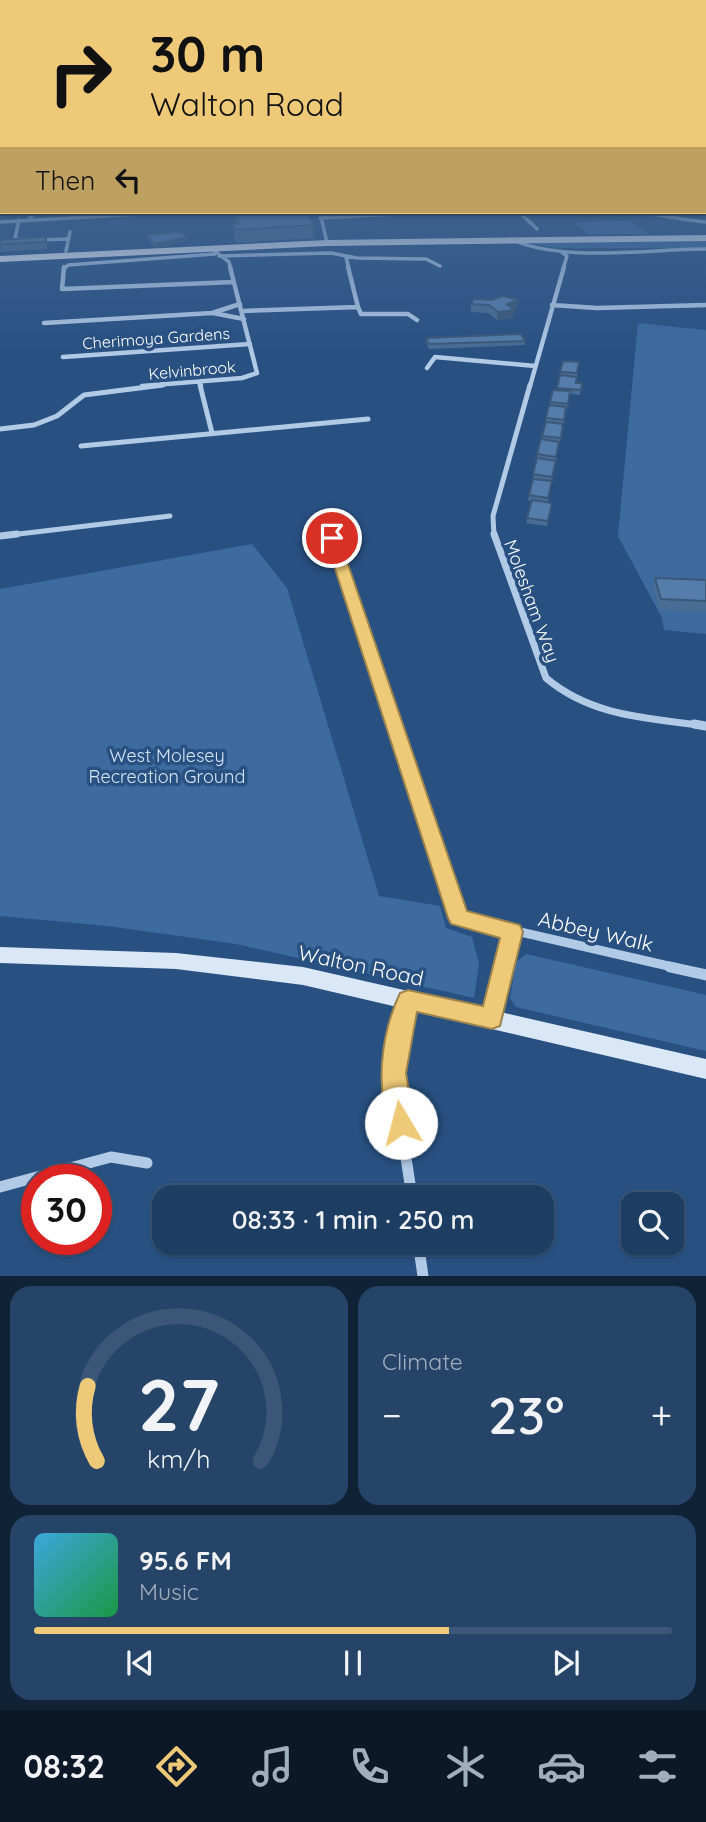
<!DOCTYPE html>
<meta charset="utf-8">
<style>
:root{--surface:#1e3d62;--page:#264468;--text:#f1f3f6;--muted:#a1aebe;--line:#3c5677;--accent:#eeca78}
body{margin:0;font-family:Quicksand,sans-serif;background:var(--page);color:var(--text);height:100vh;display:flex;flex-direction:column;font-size:26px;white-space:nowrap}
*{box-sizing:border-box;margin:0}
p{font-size:23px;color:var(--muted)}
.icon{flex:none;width:38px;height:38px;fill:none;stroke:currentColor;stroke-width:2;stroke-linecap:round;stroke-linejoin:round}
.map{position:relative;height:1276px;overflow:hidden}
.drawer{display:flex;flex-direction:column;gap:10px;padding:10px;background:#102236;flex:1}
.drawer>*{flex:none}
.top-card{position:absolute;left:0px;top:0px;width:707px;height:214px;box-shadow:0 2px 5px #0004,0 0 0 2px var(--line);background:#eeca78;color:#111;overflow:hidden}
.buttons{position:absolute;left:621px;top:1192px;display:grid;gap:14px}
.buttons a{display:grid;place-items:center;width:63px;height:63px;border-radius:14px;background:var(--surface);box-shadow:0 2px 5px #0004,0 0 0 2px var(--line);font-size:35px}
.speed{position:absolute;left:21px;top:1164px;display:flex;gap:14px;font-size:35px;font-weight:700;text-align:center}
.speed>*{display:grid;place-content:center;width:91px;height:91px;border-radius:50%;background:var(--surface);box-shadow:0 2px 5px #0004,0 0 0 2px var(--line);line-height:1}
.speed .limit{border:10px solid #d22;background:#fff;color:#111}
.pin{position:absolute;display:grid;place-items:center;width:60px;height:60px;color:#fff;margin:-30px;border:4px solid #fff;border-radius:50%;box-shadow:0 2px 7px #0007}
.me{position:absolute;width:77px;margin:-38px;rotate:352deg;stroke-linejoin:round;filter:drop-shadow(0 0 5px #0008)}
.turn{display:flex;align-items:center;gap:24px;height:147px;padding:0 35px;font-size:32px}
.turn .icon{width:91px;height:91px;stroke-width:2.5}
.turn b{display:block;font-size:49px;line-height:60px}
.then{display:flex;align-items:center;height:66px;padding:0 35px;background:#0003;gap:14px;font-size:26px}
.big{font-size:52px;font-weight:600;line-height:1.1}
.drawer .tile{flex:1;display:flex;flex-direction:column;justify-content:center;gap:10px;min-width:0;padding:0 24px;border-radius:21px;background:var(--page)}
.drawer .dial{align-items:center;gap:0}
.dial svg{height:182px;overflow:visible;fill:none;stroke:var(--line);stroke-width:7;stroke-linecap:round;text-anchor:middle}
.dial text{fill:var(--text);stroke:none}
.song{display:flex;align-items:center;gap:21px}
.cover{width:84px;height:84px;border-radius:10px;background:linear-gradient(135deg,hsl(200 70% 55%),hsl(140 70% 35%))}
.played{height:7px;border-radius:4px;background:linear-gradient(90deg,var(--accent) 65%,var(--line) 65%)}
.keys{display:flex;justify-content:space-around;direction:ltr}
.heat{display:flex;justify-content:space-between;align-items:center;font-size:38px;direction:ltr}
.drawer .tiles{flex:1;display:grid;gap:10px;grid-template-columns:1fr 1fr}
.tile:last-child{grid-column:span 2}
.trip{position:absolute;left:152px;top:1185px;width:402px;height:70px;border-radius:21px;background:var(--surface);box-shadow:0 2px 5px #0004,0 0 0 2px var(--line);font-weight:600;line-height:70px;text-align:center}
.tabs{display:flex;height:112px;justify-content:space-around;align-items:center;background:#0c1827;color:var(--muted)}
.tabs .icon{width:49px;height:49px}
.tabs .active{color:var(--accent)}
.tabs b{font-size:32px;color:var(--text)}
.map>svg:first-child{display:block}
</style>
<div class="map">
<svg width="706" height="1276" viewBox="0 0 706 1276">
<rect width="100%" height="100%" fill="#285182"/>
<path fill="#3d6b9f" d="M628 220 649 234H588L575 223Z
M653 241H706V248H557L526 243Z
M638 323 706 330V634L664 630 662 618 618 536Z
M252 544 287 588 379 896 440 906 446 928 472 937 479 964 474 998 236 944 108 926 0 916V589Z
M526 954 706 995V1051L516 1007 510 998 516 962Z"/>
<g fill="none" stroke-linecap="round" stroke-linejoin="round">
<path stroke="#b1cae6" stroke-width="3.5" d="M320 212 327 243
M519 212 537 229
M625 212C654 212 677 220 706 222
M663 214H706
M320 218 436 212
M29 219 35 213 58 212
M19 220 15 238 23 241
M0 222 176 212
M510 239C564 263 647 249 706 249
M39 240 67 239
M211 248 229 262 231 269
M66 251 70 232
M560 251 567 256 563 269
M219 256 331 253 357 258 426 259 440 266
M346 257 349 269
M64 269 68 265 215 254"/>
<path stroke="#b1cae6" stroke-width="4.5" d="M64 267 62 289 234 282
M552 305 597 308 706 305
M358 307 361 314H408L417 320
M243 311 358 307 348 267
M213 313 244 319
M44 323 212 313 240 304
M63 357 250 344
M427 368 435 357 535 366
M200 383 201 386
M142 386 242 378 257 373 230 267
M530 386 564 267"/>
<path stroke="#b1cae6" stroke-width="5" d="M200 385 212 433
M0 429 34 425 57 416 84 395 163 385
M81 446 368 419
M2 536 170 516
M494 536 493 516 530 385"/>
<path stroke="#b1cae6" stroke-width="7" d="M494 534 546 678C592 717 649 718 706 726
M0 536 17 534
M332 538 395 726"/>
<path stroke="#b1cae6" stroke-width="9" d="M394 724 459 918 677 968
M694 724 706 726
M504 968 512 932"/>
<path stroke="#b1cae6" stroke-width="11" d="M670 967 706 975
M408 1001 393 1073 412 1197
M492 1018 504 967
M0 1187 111 1157 147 1163
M418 1242 423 1276"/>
<path fill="#dae7f6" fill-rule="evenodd" d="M0 947 176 953 303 967 706 1059V1079L303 985 176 969 0 963Z"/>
<path fill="#f2f7fd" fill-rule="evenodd" d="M706 235V241L327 246 0 262V256L327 240Z"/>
</g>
<path fill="#496c94" d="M240 212H306L313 225 314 238 236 243 234 237 233 224H237L236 213Z
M146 235 188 240 156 248 147 239Z
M46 237 47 249 0 252V240Z
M492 300H518L517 308 513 309 514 310 513 318 497 320 488 313 471 312V304Z
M426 338 525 341V345L429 349 426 342Z
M579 362 576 383H582L580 395 570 394 560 443H559L548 502 552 503 547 526 526 523 531 501 528 500 533 479V474L553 390H557L560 372Z
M655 578 706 580V612L659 610 653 588Z"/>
<path fill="#3c5878" d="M188 237V240L156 248 155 244Z
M518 300 517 308 510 311 514 310 513 318 497 320 498 312 507 304Z"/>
<path fill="#557dac" stroke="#3c5878" stroke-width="2" d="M242 212H306L313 225 235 230 233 224H240L236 213Z
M182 232 188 237 155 244 146 235Z
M46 237V242L0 244V240Z
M503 296 518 300 507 304 514 310 498 312 489 305 471 304 474 299 492 300Z
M521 334 525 341 429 344 426 338Z
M563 361 579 362 577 373 560 372Z
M560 375 577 377 576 383H582L581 390 557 388Z
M553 390 570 391 568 404 550 402Z
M549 405 566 407 564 420 546 418Z
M546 422 563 424 561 438 542 436Z
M541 439 559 442 556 457 537 454Z
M537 458 556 461 552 477 533 474Z
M533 479 552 481 548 498 529 495Z
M532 500 552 503 548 521 527 518Z
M655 578 706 580V601L661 599Z"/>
<linearGradient id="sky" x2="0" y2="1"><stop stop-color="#162d48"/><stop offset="0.5" stop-color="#426592"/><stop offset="1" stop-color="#426592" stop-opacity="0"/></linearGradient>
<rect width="706" height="355" fill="url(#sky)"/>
<path fill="#eeca78" stroke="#9b834e" stroke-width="2" d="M332 534 339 538 467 911 520 925 523 932 500 1026 492 1029 417 1012 406 1073 414 1123 410 1132 401 1135 392 1132C374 1090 381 1033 400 993L408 990 483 1006 500 938 451 924 448 918 325 538Z"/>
<g text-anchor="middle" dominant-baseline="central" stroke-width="7" stroke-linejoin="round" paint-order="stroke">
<g font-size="16" fill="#fff" stroke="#285182">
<text transform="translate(156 338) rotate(-4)">Cherimoya Gardens</text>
<text transform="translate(192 370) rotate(-5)">Kelvinbrook</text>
</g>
<g font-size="18" fill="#fff" stroke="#285182">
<text transform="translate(532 601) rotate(70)">Molesham Way</text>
</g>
<g font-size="18" fill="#d4e4f5" stroke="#285182">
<text x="167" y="755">West Molesey<tspan x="167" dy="21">Recreation Ground</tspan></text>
</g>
<g font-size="21" fill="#fff" stroke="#285182">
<text transform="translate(596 931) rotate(13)">Abbey Walk</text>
<text transform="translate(361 965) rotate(12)">Walton Road</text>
</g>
</g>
</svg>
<div class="buttons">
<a><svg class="icon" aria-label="search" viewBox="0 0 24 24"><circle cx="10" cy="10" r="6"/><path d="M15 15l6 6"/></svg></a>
</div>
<div class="speed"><div class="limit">30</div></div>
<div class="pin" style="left:332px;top:538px;background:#d93025"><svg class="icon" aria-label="arrive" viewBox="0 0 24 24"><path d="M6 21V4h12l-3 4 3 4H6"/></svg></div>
<svg class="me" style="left:401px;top:1123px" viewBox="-20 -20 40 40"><circle r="19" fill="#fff"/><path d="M0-13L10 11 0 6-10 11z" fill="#eeca78"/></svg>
<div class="trip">08:33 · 1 min · 250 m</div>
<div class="top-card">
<div class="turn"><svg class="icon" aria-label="right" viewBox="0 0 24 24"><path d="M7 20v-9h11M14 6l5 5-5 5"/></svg><div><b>30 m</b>Walton Road</div></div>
<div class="then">Then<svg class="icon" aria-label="left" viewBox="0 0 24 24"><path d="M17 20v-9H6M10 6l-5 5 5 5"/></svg></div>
</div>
</div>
<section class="drawer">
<div class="tiles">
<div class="tile dial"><svg viewBox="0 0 100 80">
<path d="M14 69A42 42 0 1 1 86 69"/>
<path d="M14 69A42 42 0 0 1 10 36" stroke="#eeca78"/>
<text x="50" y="56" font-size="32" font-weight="700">27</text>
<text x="50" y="72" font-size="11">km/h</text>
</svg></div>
<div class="tile"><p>Climate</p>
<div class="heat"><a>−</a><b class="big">23°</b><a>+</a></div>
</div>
<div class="tile">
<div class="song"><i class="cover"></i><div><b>95.6 FM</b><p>Music</p></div></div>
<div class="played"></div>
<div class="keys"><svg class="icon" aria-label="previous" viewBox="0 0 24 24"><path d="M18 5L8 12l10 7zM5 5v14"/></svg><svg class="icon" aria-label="pause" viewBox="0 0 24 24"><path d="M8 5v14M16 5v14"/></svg><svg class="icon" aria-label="next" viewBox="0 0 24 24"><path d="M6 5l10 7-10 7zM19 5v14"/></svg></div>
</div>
</div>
</section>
<nav class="tabs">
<b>08:32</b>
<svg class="icon active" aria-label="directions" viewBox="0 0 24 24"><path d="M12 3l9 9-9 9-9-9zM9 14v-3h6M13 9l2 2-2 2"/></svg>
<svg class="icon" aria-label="music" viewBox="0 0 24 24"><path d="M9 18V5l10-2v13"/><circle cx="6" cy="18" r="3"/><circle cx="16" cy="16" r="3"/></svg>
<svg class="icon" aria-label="phone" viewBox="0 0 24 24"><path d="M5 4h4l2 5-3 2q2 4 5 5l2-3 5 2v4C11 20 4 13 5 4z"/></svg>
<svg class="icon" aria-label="climate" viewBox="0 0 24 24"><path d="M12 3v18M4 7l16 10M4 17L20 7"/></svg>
<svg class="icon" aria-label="car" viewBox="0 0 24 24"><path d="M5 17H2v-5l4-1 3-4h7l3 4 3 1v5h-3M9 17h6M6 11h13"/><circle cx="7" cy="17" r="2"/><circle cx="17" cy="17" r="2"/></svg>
<svg class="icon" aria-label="filters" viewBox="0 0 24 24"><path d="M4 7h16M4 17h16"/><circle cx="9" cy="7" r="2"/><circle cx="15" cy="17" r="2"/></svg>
</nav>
